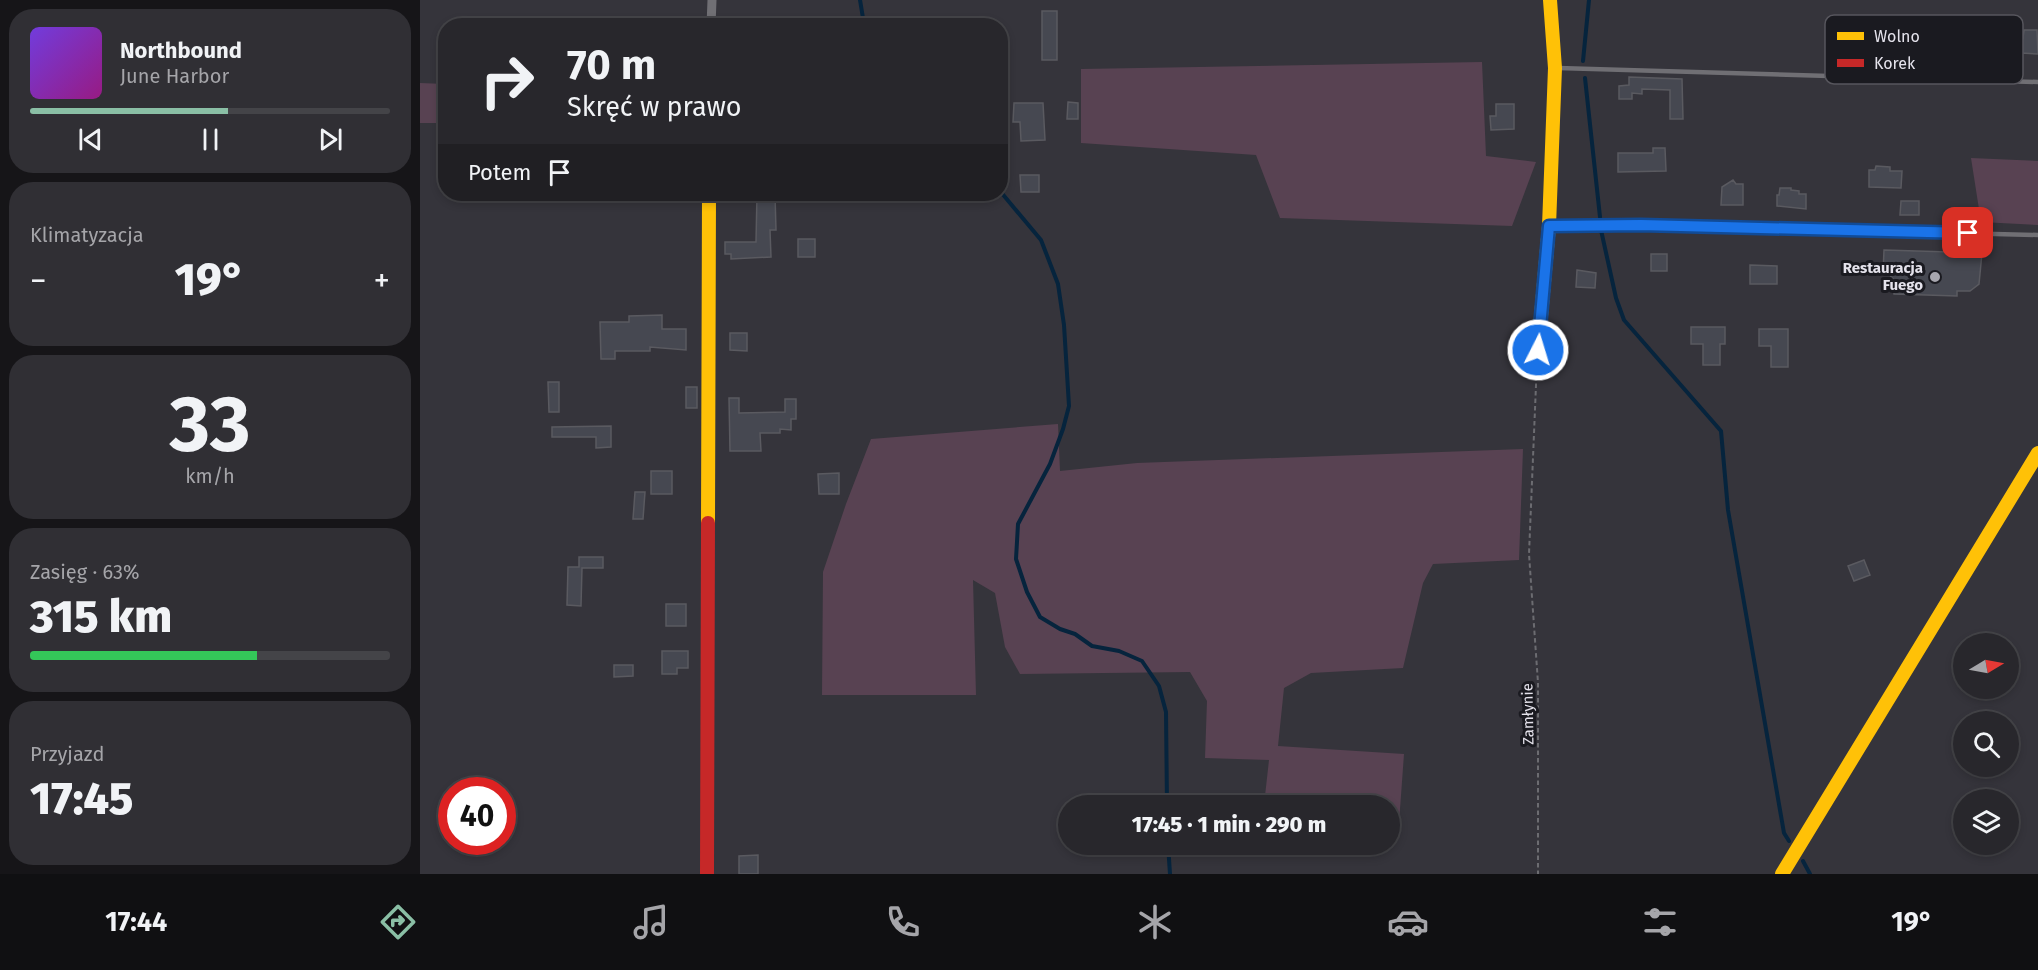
<!DOCTYPE html>
<html lang="pl">
<meta charset="utf-8">
<style>
:root{--surface:#28272c;--page:#302f34;--text:#f1f3f6;--muted:#a5a5a9;--line:#444448;--accent:#8abfa5}
body{margin:0;font-family:"Fira Sans",sans-serif;background:var(--page);color:var(--text);height:100vh;display:flex;flex-direction:column;font-size:22px;white-space:nowrap}
*{box-sizing:border-box;margin:0}
p{font-size:20px;color:var(--muted)}
.icon{flex:none;width:33px;height:33px;fill:none;stroke:currentColor;stroke-width:2;stroke-linecap:round;stroke-linejoin:round}
.map{position:relative;flex:1;overflow:hidden}
.side{display:flex;flex-direction:column;gap:9px;padding:9px;background:#161518;width:420px}
.side>*{flex:none}
.hud{position:absolute;left:18px;top:18px;width:570px;height:183px;border-radius:24px;box-shadow:0 3px 9px #0003,0 0 0 2px var(--line);background:#28272c;color:var(--text);overflow:hidden}
.needle{width:39px;rotate:80deg}
.tools{position:absolute;left:1533px;top:633px;display:grid;gap:12px}
.tools a{display:grid;place-items:center;width:66px;height:66px;border-radius:50%;background:var(--surface);box-shadow:0 3px 9px #0003,0 0 0 2px var(--line);font-size:30px}
.speed{position:absolute;left:18px;top:777px;display:flex;gap:12px;font-size:30px;font-weight:700;text-align:center}
.speed>*{display:grid;place-content:center;width:78px;height:78px;border-radius:50%;background:var(--surface);box-shadow:0 3px 9px #0003,0 0 0 2px var(--line);line-height:1}
.speed .limit{border:9px solid #d22;background:#fff;color:#111}
.pin{position:absolute;display:grid;place-items:center;width:51px;height:51px;color:#fff;margin:-26px;border-radius:12px;box-shadow:0 3px 9px #0006}
.me{position:absolute;width:66px;margin:-33px;rotate:5deg;stroke-linejoin:round;filter:drop-shadow(0 0 4px #0008)}
.turn{display:flex;align-items:center;gap:21px;height:126px;padding:0 30px;font-size:27px}
.turn .icon{width:78px;height:78px;stroke-width:2.5}
.turn b{display:block;font-size:42px;line-height:51px}
.then{display:flex;align-items:center;height:57px;padding:0 30px;background:#0003;gap:12px;font-size:22px}
.big{font-size:45px;font-weight:800;line-height:1.1}
.side .tile{flex:1;display:flex;flex-direction:column;justify-content:center;gap:9px;min-width:0;padding:0 21px;border-radius:24px;background:var(--page)}
.side .dial{align-items:center;gap:0}
.dial b{font-size:78px;line-height:1}
.song{display:flex;align-items:center;gap:18px}
.cover{width:72px;height:72px;border-radius:9px;background:linear-gradient(135deg,hsl(260 70% 55%),hsl(310 70% 35%))}
.played{height:6px;border-radius:3px;background:linear-gradient(90deg,var(--accent) 55%,var(--line) 55%)}
.keys{display:flex;justify-content:space-around;direction:ltr}
.heat{display:flex;justify-content:space-between;align-items:center;font-size:33px;direction:ltr}
.charge{height:9px;border-radius:4px;background:linear-gradient(90deg,#34c759 63%,var(--line) 0)}
.trip{position:absolute;left:638px;top:795px;width:342px;height:60px;border-radius:30px;background:var(--surface);box-shadow:0 3px 9px #0003,0 0 0 2px var(--line);font-weight:800;line-height:60px;text-align:center}
.tab-bar{display:flex;height:96px;justify-content:space-around;align-items:center;background:#101012;color:var(--muted)}
.tab-bar .icon{width:42px;height:42px}
.tab-bar .current{color:var(--accent)}
.tab-bar b{font-size:27px;color:var(--text)}
main{display:flex;flex:1;min-height:0}
.map>svg:first-child{display:block}
</style>
<main>
<section class="side">
<div class="tile">
<div class="song"><i class="cover"></i><div><b>Northbound</b><p>June Harbor</p></div></div>
<div class="played"></div>
<div class="keys"><svg class="icon" aria-label="previous" viewBox="0 0 24 24"><path d="M18 5L8 12l10 7zM5 5v14"/></svg><svg class="icon" aria-label="pause" viewBox="0 0 24 24"><path d="M8 5v14M16 5v14"/></svg><svg class="icon" aria-label="next" viewBox="0 0 24 24"><path d="M6 5l10 7-10 7zM19 5v14"/></svg></div>
</div>
<div class="tile"><p>Klimatyzacja</p>
<div class="heat"><a>−</a><b class="big">19°</b><a>+</a></div>
</div>
<div class="tile dial"><b>33</b><p>km/h</p></div>
<div class="tile"><p>Zasięg · 63%</p><b class="big">315 km</b><div class="charge"></div></div>
<div class="tile"><p>Przyjazd</p><b class="big">17:45</b></div>
</section>
<div class="map">
<svg width="1618" height="874" viewBox="0 0 1618 874">
<rect width="100%" height="100%" fill="#35343b"/>
<path fill="#584252" d="M1062 62 1066 156 1116 162 1092 226 860 218 836 155 661 143V69Z
M0 83 25 84V123H0Z
M1551 158 1618 161V225L1561 222Z
M638 424 640 471 717 463 1103 449 1099 560 1013 564 1003 583 983 668 891 673 864 688 858 746 984 754 979 823H969V806L844 805 849 760 785 758 787 701 770 672 600 674 585 647 575 593 553 580 556 695H402L403 572 426 504 451 439Z"/>
<g fill="none" stroke-linecap="round" stroke-linejoin="round">
<path stroke="#06243d" stroke-width="4" d="M440 0 443 18 449 26
M1163 61 1169 0
M1165 78 1180 217
M580 191 621 240 638 284 644 325 649 406 643 429 630 464 598 524 596 559 607 592 620 617 640 629 655 634 672 646 699 651 722 661 739 686 746 712 747 806
M1181 230 1196 298 1204 320 1301 431 1308 510 1364 833 1369 841
M748 844 750 874
M1383 861 1390 874"/>
</g>
<path fill="#464851" stroke="#5a5a60" stroke-width="1.5" d="M622 11H637V60H622Z
M1604 30H1617L1618 54 1601 53 1596 48 1600 45V37L1603 38Z
M1209 77 1262 79 1263 119H1250V90L1222 89V94L1212 93V99H1199V86L1209 85Z
M648 102 658 103V119H647Z
M594 103H623L625 140 601 141 600 122H593Z
M1076 104H1094V129L1071 130 1070 116H1076Z
M1233 148H1245L1246 171 1198 172V153H1233Z
M1456 166 1470 167V171H1482L1481 188 1449 187V170H1455Z
M600 175H619V192H601Z
M1313 180 1316 184H1323V205H1301L1302 187Z
M1360 188H1371V190L1379 191V194H1386V209L1357 206V195H1359Z
M337 194H355L356 230H350L351 257 311 259V254H305V242H336Z
M1481 201H1499V215H1480Z
M378 239H395V257H378Z
M1464 250 1562 253 1559 284 1550 291H1537V296L1474 294V280L1468 273H1463Z
M1231 254H1247V271H1231Z
M1330 265 1357 266V284H1330Z
M1157 270 1176 273 1175 288 1156 287Z
M242 315V329H266V350L230 347V351H195V359H181L180 322H209V316Z
M1271 327H1305V344H1300V365H1283V344H1271Z
M1339 329H1368V367H1351V346H1339Z
M310 333H327V351L310 350Z
M128 382H139V412H129Z
M266 387H277V408H266Z
M309 398H319V413L365 412V399H376V419H371V430L360 429V433H340L341 451H310Z
M191 426V447L176 448V437H132V427Z
M231 471H252V494H231Z
M419 473V494H399L398 474Z
M215 492H225L223 519H213Z
M159 557H183V568H162L161 606 147 605 148 567H159Z
M1444 560 1450 575 1434 581 1428 566Z
M246 604H266V626H246Z
M242 651H268V668H257V674H242Z
M194 665H213V676L194 677Z
M338 855V874H319V856Z"/>
<g fill="none" stroke-linecap="round" stroke-linejoin="round">
<path stroke="#6c6c71" stroke-width="2" stroke-dasharray="4.5 3" stroke-linecap="butt" d="M1117 361 1109 554 1118 683V874"/>
<path stroke="#706f74" stroke-width="4.5" d="M1138 68 1618 82
M1132 226 1221 225 1618 235"/>
<path stroke="#706f74" stroke-width="9" d="M291 26 292 0"/>
<path stroke="#ffc107" stroke-width="14" d="M1118 350 1129 226 1135 68 1130 0
M288 523 289 194
M1362 874 1618 453"/>
<path stroke="#c62828" stroke-width="14" d="M287 874 288 523"/>
</g>
<g fill="none" stroke-linecap="round" stroke-linejoin="round">
<g stroke="#114b97" stroke-width="15">
<path id="route" d="M1118 350 1129 226 1221 225 1548 233"/>
</g>
<use href="#route" stroke="#1a73e8" stroke-width="10"/>
</g>
<circle fill="#a7a6ae" stroke="#1a1a20" stroke-width="2" cx="1515" cy="277" r="6"/>
<g text-anchor="middle" dominant-baseline="central" stroke-width="6" stroke-linejoin="round" paint-order="stroke">
<g font-size="15" font-weight="bold" fill="#e5e3ec" stroke="#1a1a20" text-anchor="end">
<text x="1503" y="268">Restauracja<tspan x="1503" dy="17">Fuego</tspan></text>
</g>
<g font-size="15" fill="#e5e3ec" stroke="#1a1a20">
<text transform="translate(1108 714) rotate(-91)">Zamłynie</text>
</g>
</g>
<rect x="1405" y="15" width="198" height="69" rx="9" fill="#1a1a20" stroke="#57565d" stroke-width="1.5"/>
<rect x="1417" y="32" width="27" height="8" fill="#ffc107"/>
<rect x="1417" y="59" width="27" height="8" fill="#c62828"/>
<g font-size="16" fill="#e5e3ec">
<text x="1454" y="42">Wolno</text>
<text x="1454" y="69">Korek</text>
</g>
</svg>
<div class="tools">
<a><svg class="needle" viewBox="-14 -14 28 28"><path d="M0-13l5 13h-10z" fill="#e53935"/><path d="M0 13l5-13h-10z" fill="#a5a5a9"/></svg></a>
<a><svg class="icon" aria-label="search" viewBox="0 0 24 24"><circle cx="10" cy="10" r="6"/><path d="M15 15l6 6"/></svg></a>
<a><svg class="icon" aria-label="layers" viewBox="0 0 24 24"><path d="M12 4l9 5-9 5-9-5zM3 14l9 5 9-5"/></svg></a>
</div>
<div class="speed"><div class="limit">40</div></div>
<div class="pin" style="left:1548px;top:233px;background:#d93025"><svg class="icon" aria-label="arrive" viewBox="0 0 24 24"><path d="M6 21V4h12l-3 4 3 4H6"/></svg></div>
<svg class="me" style="left:1118px;top:350px" viewBox="-20 -20 40 40"><circle r="17" fill="#1a73e8" stroke="#fff" stroke-width="3"/><path d="M0-11L8 9 0 5-8 9z" fill="#fff"/></svg>
<div class="trip">17:45 · 1 min · 290 m</div>
<div class="hud">
<div class="turn"><svg class="icon" aria-label="right" viewBox="0 0 24 24"><path d="M7 20v-9h11M14 6l5 5-5 5"/></svg><div><b>70 m</b>Skręć w prawo</div></div>
<div class="then">Potem<svg class="icon" aria-label="arrive" viewBox="0 0 24 24"><path d="M6 21V4h12l-3 4 3 4H6"/></svg></div>
</div>
</div>
</main>
<nav class="tab-bar">
<b>17:44</b>
<svg class="icon current" aria-label="directions" viewBox="0 0 24 24"><path d="M12 3l9 9-9 9-9-9zM9 14v-3h6M13 9l2 2-2 2"/></svg>
<svg class="icon" aria-label="music" viewBox="0 0 24 24"><path d="M9 18V5l10-2v13"/><circle cx="6" cy="18" r="3"/><circle cx="16" cy="16" r="3"/></svg>
<svg class="icon" aria-label="phone" viewBox="0 0 24 24"><path d="M5 4h4l2 5-3 2q2 4 5 5l2-3 5 2v4C11 20 4 13 5 4z"/></svg>
<svg class="icon" aria-label="climate" viewBox="0 0 24 24"><path d="M12 3v18M4 7l16 10M4 17L20 7"/></svg>
<svg class="icon" aria-label="car" viewBox="0 0 24 24"><path d="M5 17H2v-5l4-1 3-4h7l3 4 3 1v5h-3M9 17h6M6 11h13"/><circle cx="7" cy="17" r="2"/><circle cx="17" cy="17" r="2"/></svg>
<svg class="icon" aria-label="filters" viewBox="0 0 24 24"><path d="M4 7h16M4 17h16"/><circle cx="9" cy="7" r="2"/><circle cx="15" cy="17" r="2"/></svg>
<b>19°</b>
</nav>
